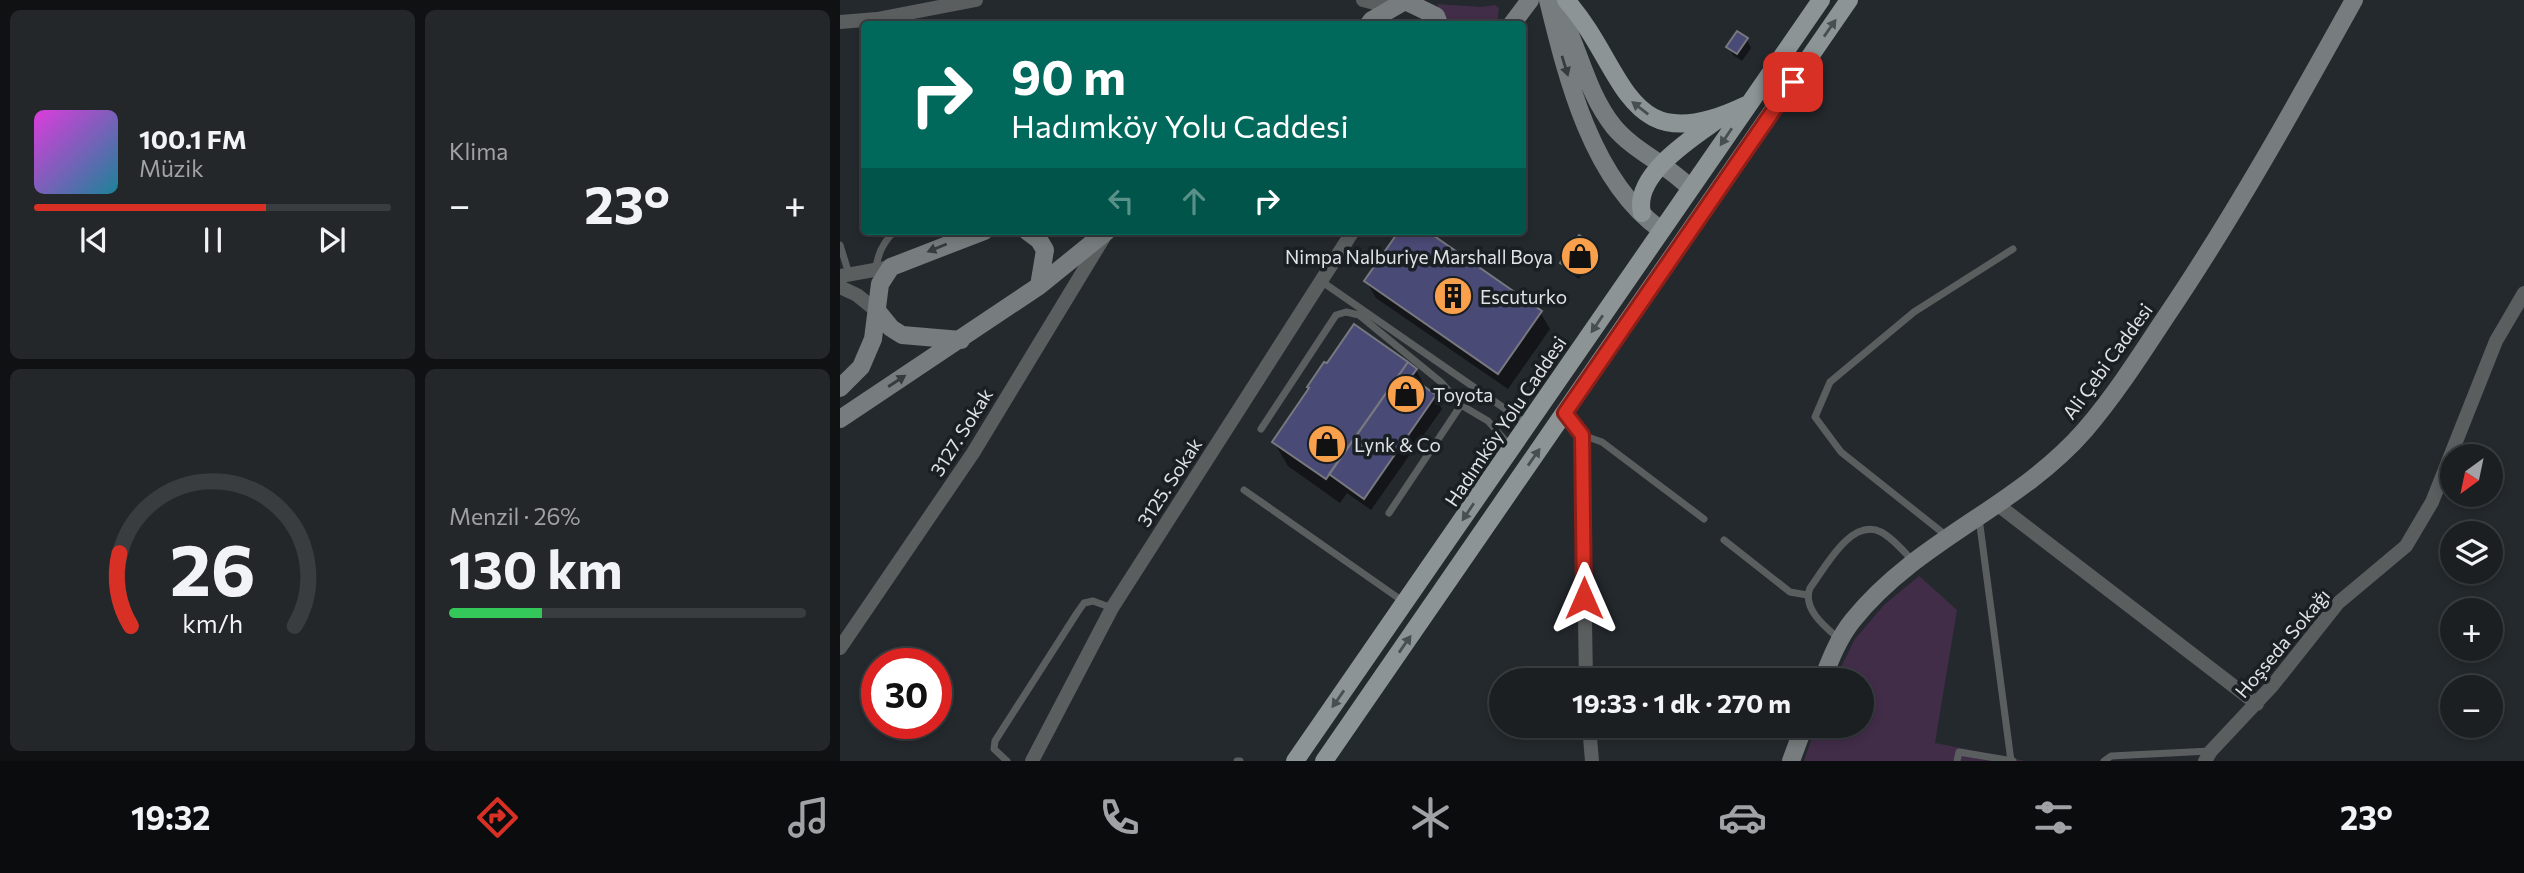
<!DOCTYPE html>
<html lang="tr">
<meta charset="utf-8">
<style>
:root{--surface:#1b1f22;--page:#24272a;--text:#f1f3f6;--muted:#a0a2a5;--line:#393d40;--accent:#d93025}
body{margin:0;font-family:Commissioner,sans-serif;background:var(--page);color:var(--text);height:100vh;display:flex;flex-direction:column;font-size:26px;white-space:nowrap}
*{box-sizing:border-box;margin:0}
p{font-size:23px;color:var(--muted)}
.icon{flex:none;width:38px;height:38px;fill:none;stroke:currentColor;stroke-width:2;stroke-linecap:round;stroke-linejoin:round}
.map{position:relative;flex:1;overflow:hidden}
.panel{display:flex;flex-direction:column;gap:10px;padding:10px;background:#0f1113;width:840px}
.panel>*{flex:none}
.guide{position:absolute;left:21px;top:21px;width:665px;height:214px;border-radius:7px;box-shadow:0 4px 10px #0003,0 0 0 2px var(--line);background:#00695c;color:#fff;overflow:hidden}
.needle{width:46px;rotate:213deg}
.tools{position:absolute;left:1600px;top:444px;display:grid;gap:14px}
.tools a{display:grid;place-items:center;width:63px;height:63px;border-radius:50%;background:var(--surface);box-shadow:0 4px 10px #0003,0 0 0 2px var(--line);font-size:35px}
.speed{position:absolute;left:21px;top:648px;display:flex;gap:14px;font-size:35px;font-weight:700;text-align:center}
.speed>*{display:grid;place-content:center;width:91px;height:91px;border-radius:50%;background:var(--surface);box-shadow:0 4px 10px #0003,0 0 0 2px var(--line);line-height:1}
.speed .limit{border:10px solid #d22;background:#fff;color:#111}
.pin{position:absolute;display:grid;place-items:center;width:60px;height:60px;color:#fff;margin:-30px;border-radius:14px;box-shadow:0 4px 10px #0006}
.me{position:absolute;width:77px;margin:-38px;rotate:0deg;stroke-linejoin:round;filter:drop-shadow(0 0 5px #0008)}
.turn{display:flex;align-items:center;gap:24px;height:147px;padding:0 35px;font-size:32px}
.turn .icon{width:91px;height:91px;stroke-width:2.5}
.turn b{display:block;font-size:49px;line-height:60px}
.lanes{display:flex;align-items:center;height:66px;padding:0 35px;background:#0003;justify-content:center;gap:35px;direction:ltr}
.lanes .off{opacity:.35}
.big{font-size:52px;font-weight:700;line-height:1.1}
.panel .card{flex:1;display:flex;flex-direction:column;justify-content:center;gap:10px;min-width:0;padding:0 24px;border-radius:10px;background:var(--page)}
.panel .dial{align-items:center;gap:0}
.dial svg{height:182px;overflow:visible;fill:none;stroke:var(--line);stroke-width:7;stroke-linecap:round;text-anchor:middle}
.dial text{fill:var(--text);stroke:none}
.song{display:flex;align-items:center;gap:21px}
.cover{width:84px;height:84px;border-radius:10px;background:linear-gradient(135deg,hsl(300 70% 55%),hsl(190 70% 35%))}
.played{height:7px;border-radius:4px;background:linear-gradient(90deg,var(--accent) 65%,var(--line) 65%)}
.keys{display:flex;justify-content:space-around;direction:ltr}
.heat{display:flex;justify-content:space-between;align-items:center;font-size:38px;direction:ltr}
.charge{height:10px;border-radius:5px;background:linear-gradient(90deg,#34c759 26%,var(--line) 0)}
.panel .tiles{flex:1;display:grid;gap:10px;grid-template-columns:repeat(2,1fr)}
.trip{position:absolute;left:649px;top:668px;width:385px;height:70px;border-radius:35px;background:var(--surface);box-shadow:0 4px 10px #0003,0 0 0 2px var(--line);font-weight:700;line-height:70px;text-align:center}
.menu{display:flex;height:112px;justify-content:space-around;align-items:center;background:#0b0c0e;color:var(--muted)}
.menu .icon{width:49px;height:49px}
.menu .selected{color:var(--accent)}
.menu b{font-size:32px;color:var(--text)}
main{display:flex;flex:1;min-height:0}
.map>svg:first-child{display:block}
</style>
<main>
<section class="panel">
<div class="tiles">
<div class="card">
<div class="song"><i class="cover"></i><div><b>100.1 FM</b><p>Müzik</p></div></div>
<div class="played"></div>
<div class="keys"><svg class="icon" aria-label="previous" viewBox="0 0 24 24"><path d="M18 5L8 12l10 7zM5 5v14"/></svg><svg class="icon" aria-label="pause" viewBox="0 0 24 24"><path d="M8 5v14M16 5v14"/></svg><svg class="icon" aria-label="next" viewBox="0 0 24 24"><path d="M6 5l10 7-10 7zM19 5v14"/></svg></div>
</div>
<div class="card"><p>Klima</p>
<div class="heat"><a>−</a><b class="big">23°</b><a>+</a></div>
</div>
<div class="card dial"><svg viewBox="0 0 100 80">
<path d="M14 69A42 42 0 1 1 86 69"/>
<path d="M14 69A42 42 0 0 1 9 37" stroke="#d93025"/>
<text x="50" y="56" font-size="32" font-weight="700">26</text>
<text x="50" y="72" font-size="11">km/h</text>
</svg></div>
<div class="card"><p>Menzil · 26%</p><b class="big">130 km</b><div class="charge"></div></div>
</div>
</section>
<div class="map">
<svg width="1684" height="761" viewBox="0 0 1684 761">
<rect width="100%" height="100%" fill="#24292d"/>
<path fill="#422d49" d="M597 4 641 7 655 5 659 8 657 24H606Z
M1079 576 1117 610 1095 743 1186 761H964L976 726H1022V681H994L1015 639 1044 605Z"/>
<path fill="#0007" d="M907 40 911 48 902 61 893 55 889 47Z
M561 231H584L700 312 710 329 668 389 536 298 526 281Z
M752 245 756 253 739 279 727 271 722 263Z
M576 370 583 383 580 386 595 397 602 409 531 510 507 493 500 503 448 466 434 442Z"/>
<path fill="#4a4a76" stroke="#78787f" stroke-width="2" d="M897 31 908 38 897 54 886 47Z
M559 231H587L702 311 658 374 524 281Z
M739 235 753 244 734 272 720 263Z
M514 324 568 362 486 479 432 442 469 388 467 387 484 362 487 363Z
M568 362 577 369 571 377 596 395 524 499 489 474Z"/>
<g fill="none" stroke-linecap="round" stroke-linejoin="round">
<path stroke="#5b5e5f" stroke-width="7" d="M0 245 9 274
M36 270C37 254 43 242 55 231
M481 281 687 424
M421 429 496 315 506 312 519 315 602 383 621 405 648 421 672 448
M742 435 762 442 864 519
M404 490 564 602
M549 513 621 405
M1139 518 1171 761
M1108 537 1001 452 975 417 990 382 1074 312 1173 249
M884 540 950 592 967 595
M998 638C984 626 962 608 970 588 985 568 1011 517 1041 532 1053 538 1064 552 1073 561
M167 761 154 749 155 741 237 613 244 603 253 601 272 608
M397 761H400
M1117 761 1119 752 1173 761
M1264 761 1271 756 1370 751"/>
<path stroke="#5b5e5f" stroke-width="14" d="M523 0 554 8
M0 22 37 19 136 0
M0 276 51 267
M0 287 17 295 38 312
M725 413 742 435 746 681
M1158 505 1417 704
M0 648 133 453 264 237
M749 726 752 761
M192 761 272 608 513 231
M1365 761 1371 751 1432 686 1498 603 1566 546 1592 502 1656 341 1684 293"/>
<path stroke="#777d7e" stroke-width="18" d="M708 0C727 78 752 181 821 230
M716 4C738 43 745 91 774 127 795 152 827 164 850 188
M529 24 532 20 565 1 596 16 599 24
M672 24 690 0
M187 231 199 240 205 250 199 286
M38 312 51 328 62 335 121 340
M0 388 21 367 33 339 40 284 51 267 144 231
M0 419 199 286 267 231
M982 681C990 660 999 637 1013 620 1077 540 1178 507 1245 430 1275 395 1300 356 1325 318 1394 216 1454 108 1514 0
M951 761 964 726"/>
<path stroke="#8c9496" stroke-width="18" d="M726 0C788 70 783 164 906 105
M802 213C793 176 849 140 876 121
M455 761 981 0
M484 761 1009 0"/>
</g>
<defs><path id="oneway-solid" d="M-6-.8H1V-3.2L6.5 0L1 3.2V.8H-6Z" transform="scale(1.75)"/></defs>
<g fill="#484e51">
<use href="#oneway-solid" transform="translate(990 28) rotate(-55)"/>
<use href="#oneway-solid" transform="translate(800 108) rotate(-142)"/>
<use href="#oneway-solid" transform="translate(886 137) rotate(124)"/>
<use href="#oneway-solid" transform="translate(757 324) rotate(124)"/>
<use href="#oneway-solid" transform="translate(694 457) rotate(-55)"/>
<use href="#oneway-solid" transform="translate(628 512) rotate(124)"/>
<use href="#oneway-solid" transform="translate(565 644) rotate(-55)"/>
<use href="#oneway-solid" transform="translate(498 699) rotate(125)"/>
</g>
<g fill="#363b3e">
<use href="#oneway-solid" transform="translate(725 66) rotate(73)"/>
<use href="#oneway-solid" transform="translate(97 248) rotate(158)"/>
<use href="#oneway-solid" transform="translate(57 381) rotate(-33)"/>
</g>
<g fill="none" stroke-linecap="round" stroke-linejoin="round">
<g stroke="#8d1f18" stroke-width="18">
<path id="route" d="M744 598 742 435 725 413 953 82"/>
</g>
<use href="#route" stroke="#d93025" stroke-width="12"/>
</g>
<defs>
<g id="shop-disc" transform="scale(2.0125)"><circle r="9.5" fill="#f8a04b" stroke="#1a1f23"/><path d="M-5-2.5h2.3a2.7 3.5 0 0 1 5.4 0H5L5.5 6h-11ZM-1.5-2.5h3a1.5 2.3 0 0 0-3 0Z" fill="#111"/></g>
<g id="building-disc" transform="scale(2.0125)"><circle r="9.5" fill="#f8a04b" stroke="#1a1f23"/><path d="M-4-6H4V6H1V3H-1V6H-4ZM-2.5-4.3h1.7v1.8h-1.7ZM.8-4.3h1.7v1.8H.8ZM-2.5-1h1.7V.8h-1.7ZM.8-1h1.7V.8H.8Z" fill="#111"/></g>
</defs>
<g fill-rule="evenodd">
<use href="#shop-disc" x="740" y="256"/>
<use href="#building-disc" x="613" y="296"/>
<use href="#shop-disc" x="566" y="394"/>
<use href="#shop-disc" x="487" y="444"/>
</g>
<g text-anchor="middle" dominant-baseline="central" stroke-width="7" stroke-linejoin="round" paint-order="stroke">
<g font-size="19" fill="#e1e4e7" stroke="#1a1f23" text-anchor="start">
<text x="713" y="256" text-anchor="end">Nimpa Nalburiye Marshall Boya</text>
<text x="640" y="296">Escuturko</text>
<text x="593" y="394">Toyota</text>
<text x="514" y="444">Lynk &amp; Co</text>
</g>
<g font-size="19" fill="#e1e4e7" stroke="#1a1f23">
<text transform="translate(1267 361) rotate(-54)">Ali Çebi Caddesi</text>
<text transform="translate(665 421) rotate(-56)">Hadımköy Yolu Caddesi</text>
<text transform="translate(121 432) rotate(-58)">3127. Sokak</text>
<text transform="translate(329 482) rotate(-57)">3125. Sokak</text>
<text transform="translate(1442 643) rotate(-50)">Hoşseda Sokağı</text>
</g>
</g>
</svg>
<div class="tools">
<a><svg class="needle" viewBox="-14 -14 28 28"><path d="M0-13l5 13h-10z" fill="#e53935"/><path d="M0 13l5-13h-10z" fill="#a0a2a5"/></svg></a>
<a><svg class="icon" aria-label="layers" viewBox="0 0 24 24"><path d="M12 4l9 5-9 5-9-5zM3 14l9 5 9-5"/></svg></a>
<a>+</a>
<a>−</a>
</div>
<div class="speed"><div class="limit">30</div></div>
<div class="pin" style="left:953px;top:82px;background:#d93025"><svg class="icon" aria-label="arrive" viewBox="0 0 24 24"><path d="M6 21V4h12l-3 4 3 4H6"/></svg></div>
<svg class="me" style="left:744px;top:598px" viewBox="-20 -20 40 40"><path d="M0-17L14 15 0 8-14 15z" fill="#d93025" stroke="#fff" stroke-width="4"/></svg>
<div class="trip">19:33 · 1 dk · 270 m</div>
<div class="guide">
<div class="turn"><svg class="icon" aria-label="right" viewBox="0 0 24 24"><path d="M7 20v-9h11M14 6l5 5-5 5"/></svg><div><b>90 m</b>Hadımköy Yolu Caddesi</div></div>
<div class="lanes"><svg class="icon off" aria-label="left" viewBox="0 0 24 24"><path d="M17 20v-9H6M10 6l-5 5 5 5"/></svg><svg class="icon off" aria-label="ahead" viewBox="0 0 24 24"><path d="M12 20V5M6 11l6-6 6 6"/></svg><svg class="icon" aria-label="right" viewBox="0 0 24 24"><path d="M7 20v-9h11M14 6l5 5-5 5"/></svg></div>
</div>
</div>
</main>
<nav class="menu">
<b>19:32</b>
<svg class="icon selected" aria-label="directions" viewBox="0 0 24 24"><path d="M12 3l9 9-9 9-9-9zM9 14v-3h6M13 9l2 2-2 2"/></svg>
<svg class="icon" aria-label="music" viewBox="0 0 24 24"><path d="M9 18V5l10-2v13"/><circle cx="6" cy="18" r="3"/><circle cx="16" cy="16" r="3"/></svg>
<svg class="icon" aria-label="phone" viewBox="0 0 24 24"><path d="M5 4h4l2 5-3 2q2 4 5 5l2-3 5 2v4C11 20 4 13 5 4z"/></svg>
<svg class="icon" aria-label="climate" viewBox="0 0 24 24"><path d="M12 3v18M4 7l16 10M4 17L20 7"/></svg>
<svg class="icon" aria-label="car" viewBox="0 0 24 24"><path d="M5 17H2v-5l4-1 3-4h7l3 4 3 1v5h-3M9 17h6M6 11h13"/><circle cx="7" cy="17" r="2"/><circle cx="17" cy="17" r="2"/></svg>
<svg class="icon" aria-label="filters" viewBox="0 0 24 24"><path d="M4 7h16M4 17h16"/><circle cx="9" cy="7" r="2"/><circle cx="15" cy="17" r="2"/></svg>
<b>23°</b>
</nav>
